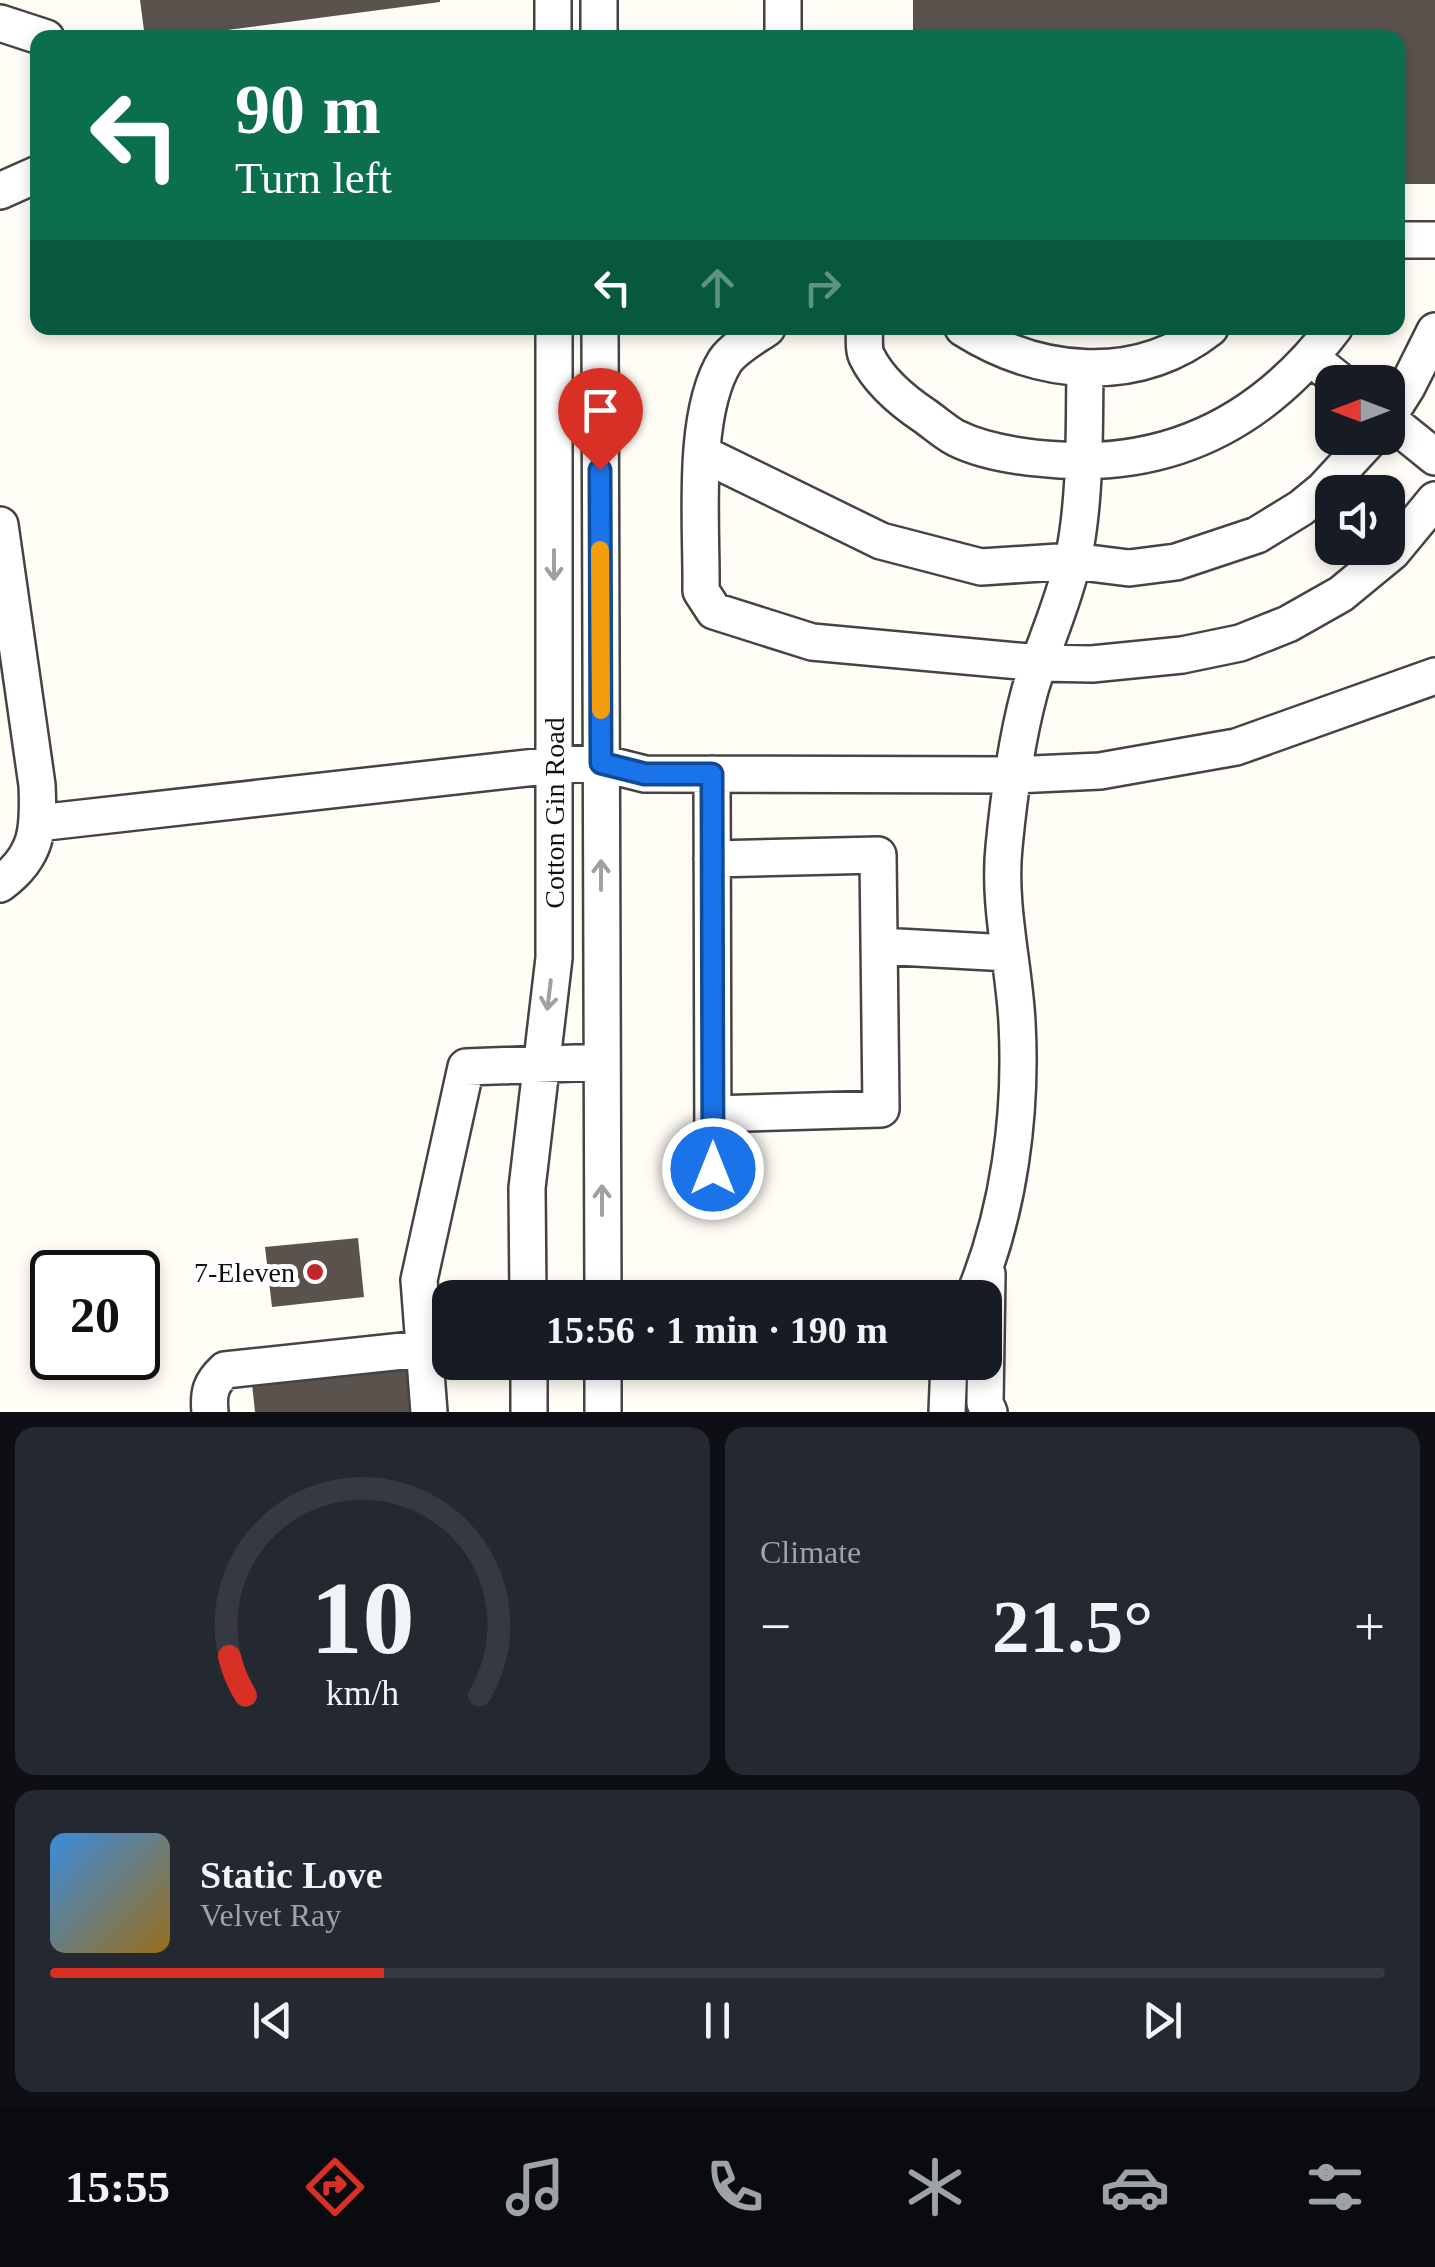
<!DOCTYPE html>
<meta charset="utf-8">
<style>
:root{--surface:#171b24;--page:#242831;--text:#f1f3f6;--muted:#9ea1a6;--line:#363941;--accent:#d93025}
body{margin:0;font-family:"Times New Roman",serif;background:var(--page);color:var(--text);height:100vh;display:flex;flex-direction:column;font-size:38px;white-space:nowrap}
*{box-sizing:border-box;margin:0}
p{font-size:32px;color:var(--muted)}
.icon{flex:none;width:55px;height:55px;fill:none;stroke:currentColor;stroke-width:2;stroke-linecap:round;stroke-linejoin:round}
.map{position:relative;height:1412px;overflow:hidden}
.side{display:flex;flex-direction:column;gap:15px;padding:15px;background:#0d0f14;flex:1}
.side>*{flex:none}
.top-card{position:absolute;left:30px;top:30px;width:1375px;height:305px;border-radius:20px;box-shadow:0 5px 15px #0003;background:#0b6e4f;color:#fff;overflow:hidden}
.needle{width:65px;rotate:270deg}
.fabs{position:absolute;left:1315px;top:365px;display:grid;gap:20px}
.fabs a{display:grid;place-items:center;width:90px;height:90px;border-radius:20px;background:var(--surface);box-shadow:0 5px 15px #0003;font-size:50px}
.speed{position:absolute;left:30px;top:1250px;display:flex;gap:20px;font-size:50px;font-weight:700;text-align:center}
.speed>*{display:grid;place-content:center;width:130px;height:130px;border-radius:50%;background:var(--surface);box-shadow:0 5px 15px #0003;line-height:1}
.speed .limit{border:5px solid #111;border-radius:15px;background:#fff;color:#111}
.pin{position:absolute;display:grid;place-items:center;width:85px;height:85px;color:#fff;margin:-102px -42px;border-radius:50% 50% 50% 0;rotate:-45deg;box-shadow:0 0 10px #0007}
.pin .icon{rotate:45deg}
.me{position:absolute;width:110px;margin:-55px;rotate:0deg;stroke-linejoin:round;filter:drop-shadow(0 0 8px #0008)}
.turn{display:flex;align-items:center;gap:35px;height:210px;padding:0 40px;font-size:45px}
.turn .icon{width:130px;height:130px;stroke-width:2.5}
.turn b{display:block;font-size:70px;line-height:85px}
.lanes{display:flex;align-items:center;height:95px;padding:0 40px;background:#0003;justify-content:center;gap:50px;direction:ltr}
.lanes .off{opacity:.35}
.big{font-size:75px;font-weight:700;line-height:1.1}
.side .widget{flex:1;display:flex;flex-direction:column;justify-content:center;gap:15px;min-width:0;padding:0 35px;border-radius:20px;background:var(--page)}
.side .dial{align-items:center;gap:0}
.dial svg{height:260px;overflow:visible;fill:none;stroke:var(--line);stroke-width:7;stroke-linecap:round;text-anchor:middle}
.dial text{fill:var(--text);stroke:none}
.song{display:flex;align-items:center;gap:30px}
.cover{width:120px;height:120px;border-radius:15px;background:linear-gradient(135deg,hsl(210 70% 55%),hsl(40 70% 35%))}
.played{height:10px;border-radius:5px;background:linear-gradient(90deg,var(--accent) 25%,var(--line) 25%)}
.keys{display:flex;justify-content:space-around;direction:ltr}
.heat{display:flex;justify-content:space-between;align-items:center;font-size:55px;direction:ltr}
.side .tiles{flex:1;display:grid;gap:15px;grid-template-columns:1fr 1fr}
.widget:last-child{grid-column:span 2}
.trip{position:absolute;left:432px;top:1280px;width:570px;height:100px;border-radius:20px;background:var(--surface);box-shadow:0 5px 15px #0003;font-weight:700;line-height:100px;text-align:center}
.dock{display:flex;height:160px;justify-content:space-around;align-items:center;background:#090b0e;color:var(--muted)}
.dock .icon{width:70px;height:70px}
.dock .on{color:var(--accent)}
.dock b{font-size:45px;color:var(--text)}
.map>svg:first-child{display:block}
</style>
<div class="map">
<svg width="1435" height="1412" viewBox="0 0 1435 1412">
<rect width="100%" height="100%" fill="#fffdf5"/>
<path fill="#5a524d" d="M140 0H440V2L166 38H145Z
M913 0H1435V184H1398V38H913Z
M358 1238 364 1297 272 1307 265 1247Z
M407 1368 412 1412H255L252 1384Z"/>
<g fill="none" stroke-linecap="round" stroke-linejoin="round">
<g stroke="#444" stroke-width="40">
<path id="minor" d="M553 0V38
M599 0V38
M0 23 46 38
M783 38V0
M0 191 38 174
M1398 240H1435
M600 328 603 1298
M767 328C754 337 734 348 725 361 691 416 702 526 701 591L714 611 812 642 1040 663 1092 664 1182 655 1240 643 1288 624 1341 594 1392 552 1435 500
M864 328C865 336 863 350 867 357 879 381 904 402 925 416 935 423 945 432 956 438 986 453 1027 458 1060 460 1175 467 1265 419 1334 328
M963 328C1039 376 1136 386 1210 328
M1311 358 1341 382
M1388 417 1407 387 1435 331
M1388 419 1435 457
M703 454 881 541 981 567 1073 561 1129 568 1176 562 1257 535 1301 508 1323 490 1371 438
M0 525 37 785C39 829 38 856 0 884
M712 774 713 1169
M38 823 554 765 601 763 645 774 1013 775 1100 771 1236 747 1435 676
M712 859 878 855 881 1109 713 1114
M879 946 1009 953
M987 1274 985 1403 989 1412
M528 1298 527 1188 554 958V328
M973 1298C1009 1213 1022 1114 1017 1022 1014 964 998 906 1004 847 1009 795 1016 741 1030 690 1043 646 1063 605 1073 560 1086 498 1084 433 1085 370
M529 1362V1412
M603 1362V1412
M210 1412C208 1392 211 1383 225 1370L450 1346
M429 1412 419 1280 466 1067 602 1062
M947 1412 949 1362"/>
</g>
<use href="#minor" stroke="#fff" stroke-width="35"/>
</g>
<defs><path id="oneway-shaft" d="M-6 0H5M1.5-3L5.5 0L1.5 3" fill="none" stroke-width="1.6" stroke-linecap="round" stroke-linejoin="round" transform="scale(2.5)"/></defs>
<g stroke="#a0a0a0">
<use href="#oneway-shaft" transform="translate(554 565) rotate(90)"/>
<use href="#oneway-shaft" transform="translate(601 875) rotate(-90)"/>
<use href="#oneway-shaft" transform="translate(549 995) rotate(97)"/>
<use href="#oneway-shaft" transform="translate(602 1200) rotate(-90)"/>
</g>
<g fill="none" stroke-linecap="round" stroke-linejoin="round">
<g stroke="#114b97" stroke-width="25">
<path id="route" d="M600 470 601 763 645 774H712L713 1169"/>
</g>
<use href="#route" stroke="#1a73e8" stroke-width="18"/>
<path stroke="#f59e0b" stroke-width="18" d="M600 550 601 710"/>
</g>
<circle fill="#c4262e" stroke="#fff" stroke-width="4" cx="315" cy="1272" r="10"/>
<g text-anchor="middle" dominant-baseline="central" stroke-width="10" stroke-linejoin="round" paint-order="stroke">
<g font-size="28" fill="#111" stroke="#fff">
<text transform="translate(554 813) rotate(-90)">Cotton Gin Road</text>
</g>
<g font-size="28" fill="#111" stroke="#fff" text-anchor="end">
<text x="295" y="1272">7-Eleven</text>
</g>
</g>
</svg>
<div class="fabs">
<a><svg class="needle" viewBox="-14 -14 28 28"><path d="M0-13l5 13h-10z" fill="#e53935"/><path d="M0 13l5-13h-10z" fill="#9ea1a6"/></svg></a>
<a><svg class="icon" aria-label="sound" viewBox="0 0 24 24"><path d="M4 9h4l5-4v14l-5-4H4zM17 9q2 3 0 6"/></svg></a>
</div>
<div class="speed"><div class="limit">20</div></div>
<div class="pin" style="left:600px;top:470px;background:#d93025"><svg class="icon" aria-label="arrive" viewBox="0 0 24 24"><path d="M6 21V4h12l-3 4 3 4H6"/></svg></div>
<svg class="me" style="left:713px;top:1169px" viewBox="-20 -20 40 40"><circle r="17" fill="#1a73e8" stroke="#fff" stroke-width="3"/><path d="M0-11L8 9 0 5-8 9z" fill="#fff"/></svg>
<div class="trip">15:56 · 1 min · 190 m</div>
<div class="top-card">
<div class="turn"><svg class="icon" aria-label="left" viewBox="0 0 24 24"><path d="M17 20v-9H6M10 6l-5 5 5 5"/></svg><div><b>90 m</b>Turn left</div></div>
<div class="lanes"><svg class="icon" aria-label="left" viewBox="0 0 24 24"><path d="M17 20v-9H6M10 6l-5 5 5 5"/></svg><svg class="icon off" aria-label="ahead" viewBox="0 0 24 24"><path d="M12 20V5M6 11l6-6 6 6"/></svg><svg class="icon off" aria-label="right" viewBox="0 0 24 24"><path d="M7 20v-9h11M14 6l5 5-5 5"/></svg></div>
</div>
</div>
<section class="side">
<div class="tiles">
<div class="widget dial"><svg viewBox="0 0 100 80">
<path d="M14 69A42 42 0 1 1 86 69"/>
<path d="M14 69A42 42 0 0 1 9 57" stroke="#d93025"/>
<text x="50" y="56" font-size="32" font-weight="700">10</text>
<text x="50" y="72" font-size="11">km/h</text>
</svg></div>
<div class="widget"><p>Climate</p>
<div class="heat"><a>−</a><b class="big">21.5°</b><a>+</a></div>
</div>
<div class="widget">
<div class="song"><i class="cover"></i><div><b>Static Love</b><p>Velvet Ray</p></div></div>
<div class="played"></div>
<div class="keys"><svg class="icon" aria-label="previous" viewBox="0 0 24 24"><path d="M18 5L8 12l10 7zM5 5v14"/></svg><svg class="icon" aria-label="pause" viewBox="0 0 24 24"><path d="M8 5v14M16 5v14"/></svg><svg class="icon" aria-label="next" viewBox="0 0 24 24"><path d="M6 5l10 7-10 7zM19 5v14"/></svg></div>
</div>
</div>
</section>
<nav class="dock">
<b>15:55</b>
<svg class="icon on" aria-label="directions" viewBox="0 0 24 24"><path d="M12 3l9 9-9 9-9-9zM9 14v-3h6M13 9l2 2-2 2"/></svg>
<svg class="icon" aria-label="music" viewBox="0 0 24 24"><path d="M9 18V5l10-2v13"/><circle cx="6" cy="18" r="3"/><circle cx="16" cy="16" r="3"/></svg>
<svg class="icon" aria-label="phone" viewBox="0 0 24 24"><path d="M5 4h4l2 5-3 2q2 4 5 5l2-3 5 2v4C11 20 4 13 5 4z"/></svg>
<svg class="icon" aria-label="climate" viewBox="0 0 24 24"><path d="M12 3v18M4 7l16 10M4 17L20 7"/></svg>
<svg class="icon" aria-label="car" viewBox="0 0 24 24"><path d="M5 17H2v-5l4-1 3-4h7l3 4 3 1v5h-3M9 17h6M6 11h13"/><circle cx="7" cy="17" r="2"/><circle cx="17" cy="17" r="2"/></svg>
<svg class="icon" aria-label="filters" viewBox="0 0 24 24"><path d="M4 7h16M4 17h16"/><circle cx="9" cy="7" r="2"/><circle cx="15" cy="17" r="2"/></svg>
</nav>
